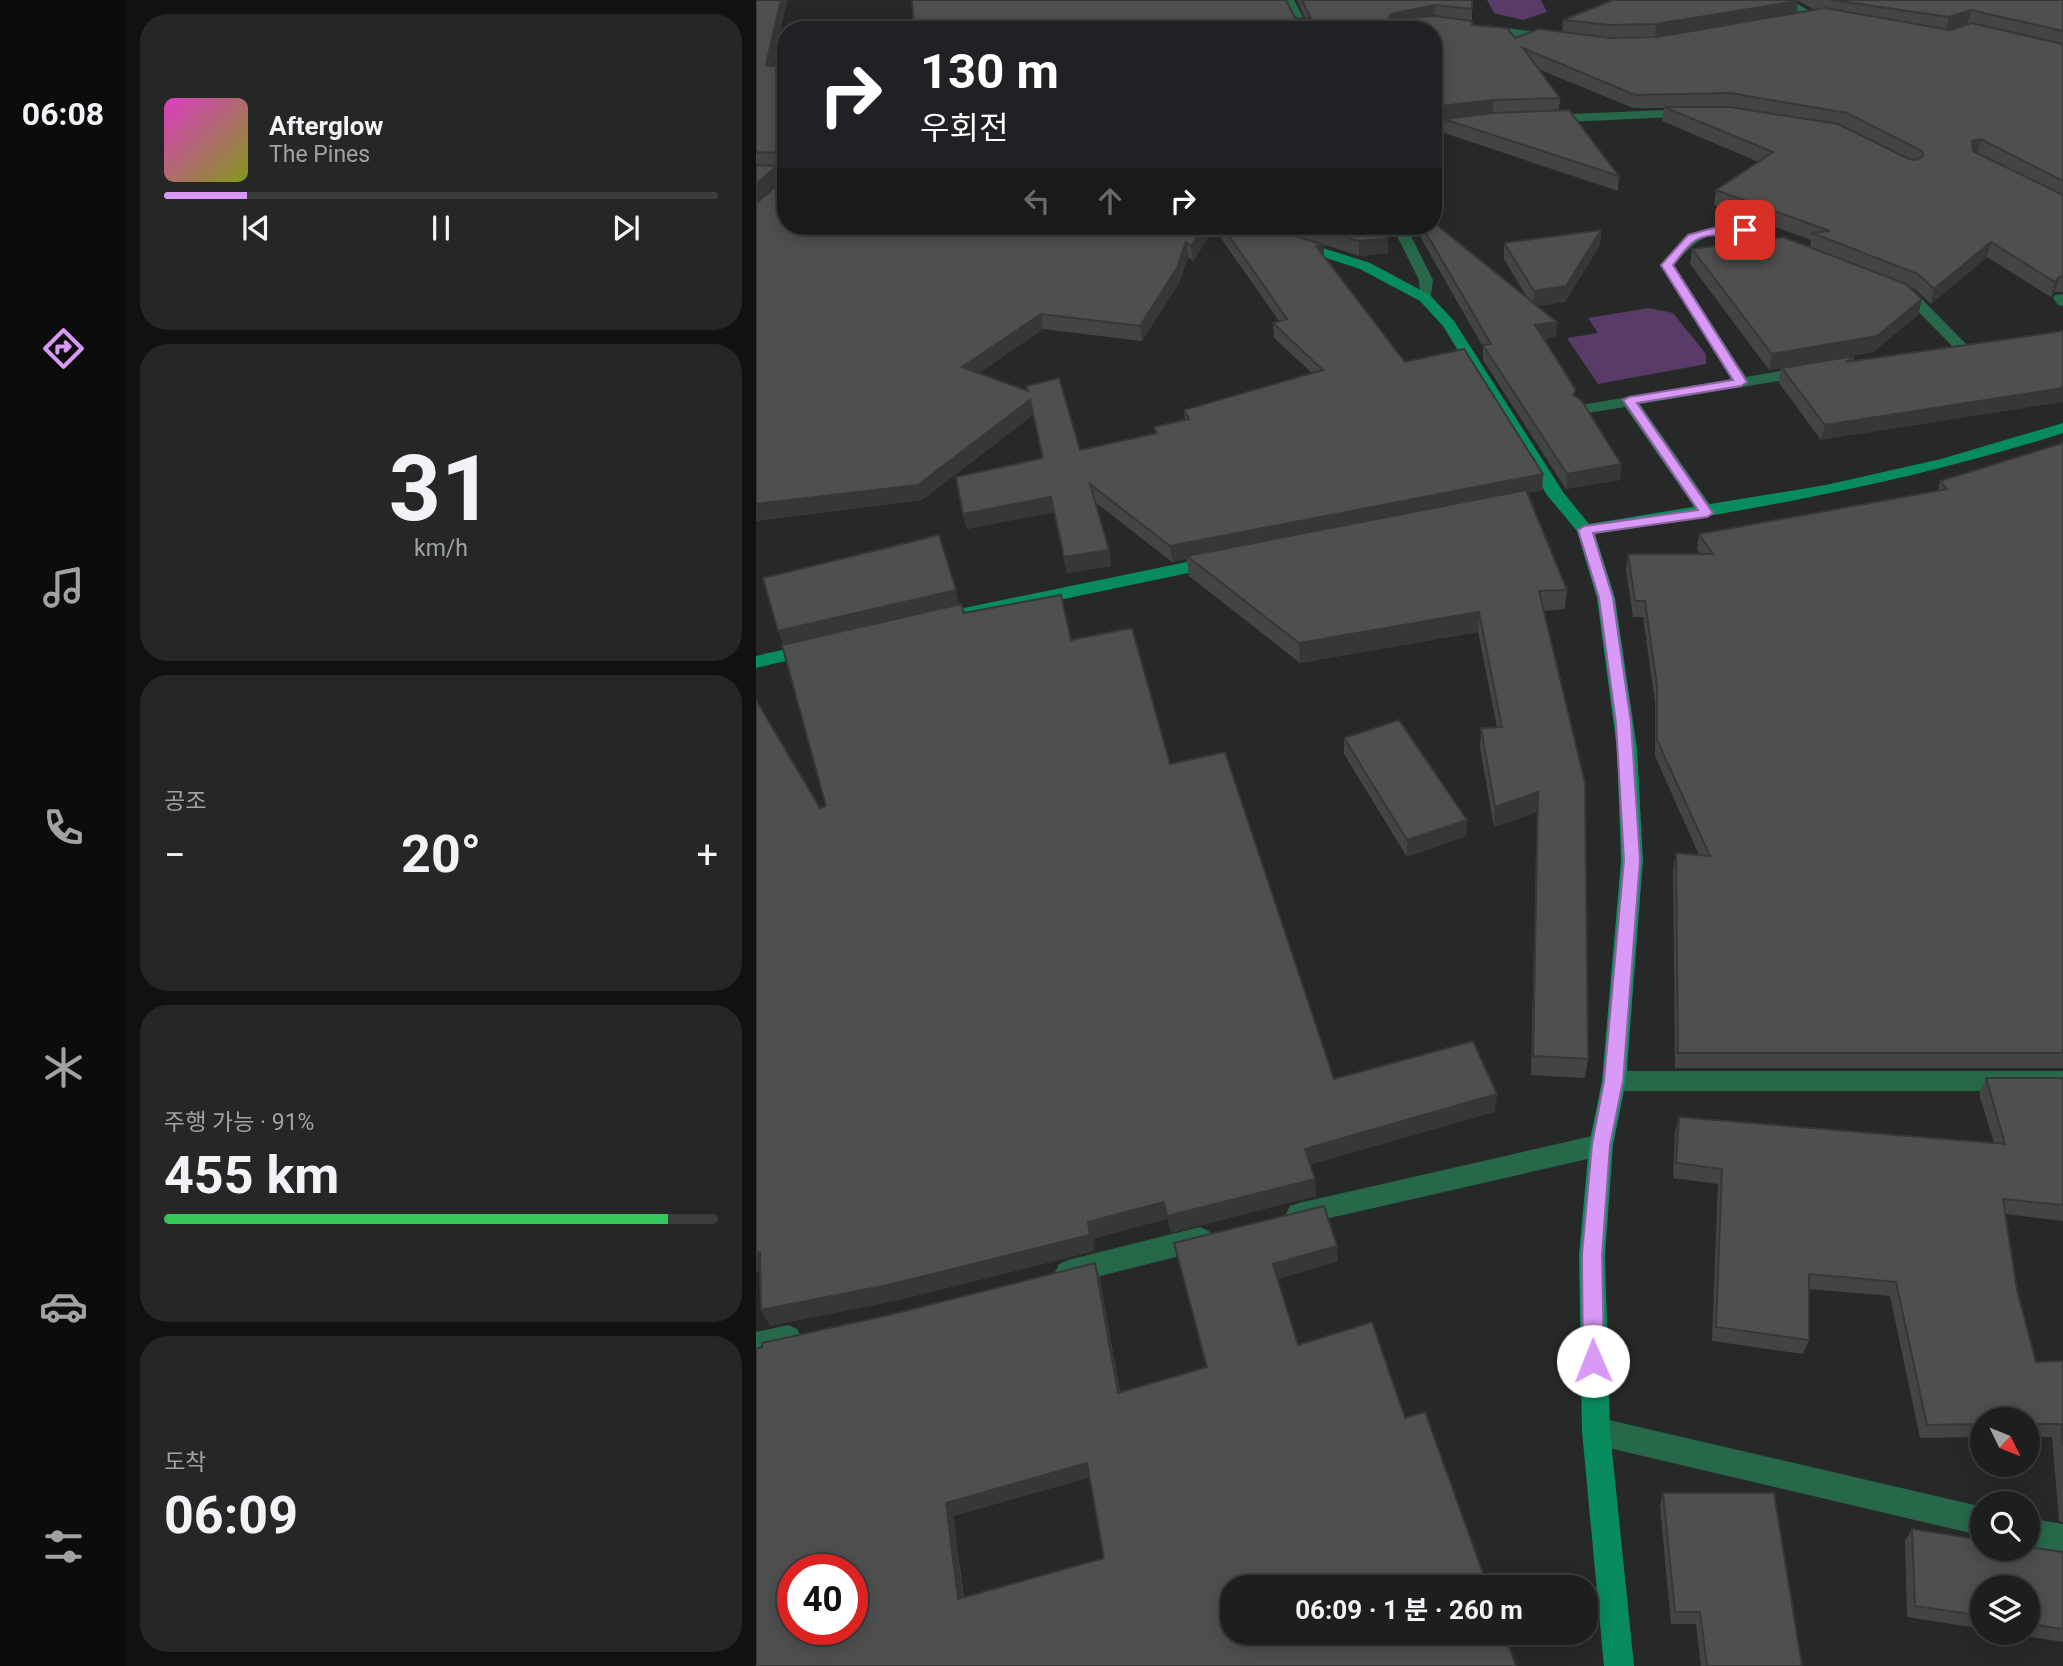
<!DOCTYPE html>
<html lang="ko">
<meta charset="utf-8">
<style>
:root{--surface:#1d1f1e;--page:#252727;--text:#f1f3f6;--muted:#a0a2a4;--line:#3b3d3c;--accent:#d99af7}
body{margin:0;font-family:Roboto,"Noto Sans KR",sans-serif;background:var(--page);color:var(--text);height:100vh;display:flex;flex-direction:column;font-size:26px;white-space:nowrap}
*{box-sizing:border-box;margin:0}
p{font-size:23px;color:var(--muted)}
.icon{flex:none;width:38px;height:38px;fill:none;stroke:currentColor;stroke-width:2;stroke-linecap:round;stroke-linejoin:round}
.map{position:relative;flex:1;overflow:hidden}
.details{display:flex;flex-direction:column;gap:14px;padding:14px;background:#101110;width:630px}
.details>*{flex:none}
.guide{position:absolute;left:21px;top:21px;width:665px;height:214px;border-radius:28px;box-shadow:0 4px 18px #0003,0 0 0 2px var(--line);background:#202124;color:#fff;overflow:hidden}
.needle{width:46px;rotate:133deg}
.controls{position:absolute;left:1214px;top:1407px;display:grid;gap:14px}
.controls a{display:grid;place-items:center;width:70px;height:70px;border-radius:50%;background:var(--surface);box-shadow:0 4px 18px #0003,0 0 0 2px var(--line);font-size:35px}
.speed{position:absolute;left:21px;top:1554px;display:flex;gap:14px;font-size:35px;font-weight:700;text-align:center}
.speed>*{display:grid;place-content:center;width:91px;height:91px;border-radius:50%;background:var(--surface);box-shadow:0 4px 18px #0003,0 0 0 2px var(--line);line-height:1}
.speed .limit{border:10px solid #d22;background:#fff;color:#111}
.pin{position:absolute;display:grid;place-items:center;width:60px;height:60px;color:#fff;margin:-30px;border-radius:14px;box-shadow:0 4px 10px #0006}
.me{position:absolute;width:77px;margin:-38px;rotate:359deg;stroke-linejoin:round;filter:drop-shadow(0 0 5px #0008)}
.turn{display:flex;align-items:center;gap:24px;height:147px;padding:0 28px;font-size:32px}
.turn .icon{width:91px;height:91px;stroke-width:2.5}
.turn b{display:block;font-size:49px;line-height:60px}
.lanes{display:flex;align-items:center;height:66px;padding:0 28px;background:#0003;justify-content:center;gap:35px;direction:ltr}
.lanes .off{opacity:.35}
.big{font-size:52px;font-weight:700;line-height:1.1}
.details .tile{flex:1;display:flex;flex-direction:column;justify-content:center;gap:10px;min-width:0;padding:0 24px;border-radius:28px;background:var(--page)}
.details .dial{align-items:center;gap:0}
.dial b{font-size:91px;line-height:1}
.song{display:flex;align-items:center;gap:21px}
.cover{width:84px;height:84px;border-radius:10px;background:linear-gradient(135deg,hsl(310 70% 55%),hsl(70 70% 35%))}
.played{height:7px;border-radius:4px;background:linear-gradient(90deg,var(--accent) 15%,var(--line) 15%)}
.keys{display:flex;justify-content:space-around;direction:ltr}
.heat{display:flex;justify-content:space-between;align-items:center;font-size:38px;direction:ltr}
.charge{height:10px;border-radius:5px;background:linear-gradient(90deg,#34c759 91%,var(--line) 0)}
.trip{position:absolute;left:464px;top:1575px;width:378px;height:70px;border-radius:28px;background:var(--surface);box-shadow:0 4px 18px #0003,0 0 0 2px var(--line);font-weight:700;line-height:70px;text-align:center}
main{display:flex;flex:1;min-height:0}
.dock{display:flex;flex-direction:column;width:126px;justify-content:space-around;align-items:center;background:#0c0c0c;color:var(--muted)}
.dock .icon{width:49px;height:49px}
.dock .selected{color:var(--accent)}
.dock b{font-size:32px;color:var(--text)}
.map>svg:first-child{display:block}
</style>
<main>
<nav class="dock">
<b>06:08</b>
<svg class="icon selected" aria-label="directions" viewBox="0 0 24 24"><path d="M12 3l9 9-9 9-9-9zM9 14v-3h6M13 9l2 2-2 2"/></svg>
<svg class="icon" aria-label="music" viewBox="0 0 24 24"><path d="M9 18V5l10-2v13"/><circle cx="6" cy="18" r="3"/><circle cx="16" cy="16" r="3"/></svg>
<svg class="icon" aria-label="phone" viewBox="0 0 24 24"><path d="M5 4h4l2 5-3 2q2 4 5 5l2-3 5 2v4C11 20 4 13 5 4z"/></svg>
<svg class="icon" aria-label="climate" viewBox="0 0 24 24"><path d="M12 3v18M4 7l16 10M4 17L20 7"/></svg>
<svg class="icon" aria-label="car" viewBox="0 0 24 24"><path d="M5 17H2v-5l4-1 3-4h7l3 4 3 1v5h-3M9 17h6M6 11h13"/><circle cx="7" cy="17" r="2"/><circle cx="17" cy="17" r="2"/></svg>
<svg class="icon" aria-label="filters" viewBox="0 0 24 24"><path d="M4 7h16M4 17h16"/><circle cx="9" cy="7" r="2"/><circle cx="15" cy="17" r="2"/></svg>
</nav>
<section class="details">
<div class="tile">
<div class="song"><i class="cover"></i><div><b>Afterglow</b><p>The Pines</p></div></div>
<div class="played"></div>
<div class="keys"><svg class="icon" aria-label="previous" viewBox="0 0 24 24"><path d="M18 5L8 12l10 7zM5 5v14"/></svg><svg class="icon" aria-label="pause" viewBox="0 0 24 24"><path d="M8 5v14M16 5v14"/></svg><svg class="icon" aria-label="next" viewBox="0 0 24 24"><path d="M6 5l10 7-10 7zM19 5v14"/></svg></div>
</div>
<div class="tile dial"><b>31</b><p>km/h</p></div>
<div class="tile"><p>공조</p>
<div class="heat"><a>−</a><b class="big">20°</b><a>+</a></div>
</div>
<div class="tile"><p>주행 가능 · 91%</p><b class="big">455 km</b><div class="charge"></div></div>
<div class="tile"><p>도착</p><b class="big">06:09</b></div>
</section>
<div class="map">
<svg width="1307" height="1666" viewBox="0 0 1307 1666">
<rect width="100%" height="100%" fill="#272928"/>
<path fill="#583b66" d="M731 0H785L791 12 767 20 738 13Z
M893 308 917 313 950 354V364L842 384 811 338 842 333 832 318Z"/>
<g fill="none" stroke-linecap="round" stroke-linejoin="round">
<path fill="#27684b" fill-rule="evenodd" d="M1021 0H1035L1064 17 1054 19Z
M727 25 796 34 802 38 796 42 723 31 721 29Z
M933 109 939 113 937 116 791 123 785 119 791 115Z
M717 120 723 124 722 127 677 132V124Z
M962 226 1005 232 1044 249 1037 253C983 239 962 211 918 265L990 377 1053 366 1061 371 1053 376 884 404 960 513 951 518 945 517 869 407 826 414 818 409 820 406 975 379 904 265 932 234Z
M1142 286 1158 291 1208 342 1211 345 1208 348H1198L1148 297 1135 290 1137 287Z
M1307 294V306L1302 305 1297 298 1299 295Z"/>
<path fill="#27684b" fill-rule="evenodd" d="M526 0H538L554 30H542Z
M636 226H650L677 280 674 301H664L663 280Z
M858 1071H1307V1091H858L850 1088 846 1081 850 1074Z
M845 1134 854 1138 857 1145 854 1152 845 1156 543 1225 534 1222 530 1214 534 1206 543 1203Z
M444 1227 453 1231 457 1239 453 1247 444 1251 312 1284 303 1280 299 1272 303 1264 312 1260Z
M32 1325 41 1329 45 1338 41 1347 0 1358V1332Z
M840 1417 1227 1507V1536L840 1445 830 1441 826 1431 830 1421Z
M1272 1518 1307 1524V1554L1272 1548Z"/>
<path fill="#088b5d" fill-rule="evenodd" d="M0 169 30 170V178L0 177Z
M434 226H465L495 231 497 234 490 238 441 230Z
M542 240 614 263 674 295 698 321 807 492 833 524 1070 485 1185 459 1307 423V433C1154 482 998 510 839 534L859 598 881 749 887 860 870 1081 857 1145 849 1255 854 1431 878 1666H848L826 1431 823 1255 833 1145 846 1081 865 860 861 749 841 598 821 531 791 495 687 326 664 301 604 269 537 247V241Z
M460 556 469 562 466 566 193 623 184 617 193 611Z
M56 643 63 645 65 649 63 653 0 668V656Z"/>
</g>
<path fill="#424543" fill-rule="evenodd" d="M0 0H31L17 66 454 235 437 261 432 257 423 283 386 341 287 329 223 373 324 450 399 434 398 427 429 420 428 410 556 373 518 338 517 323 523 321 464 237 463 226H627L632 253 603 256 539 235 568 256 649 362 787 474 786 490 772 493 811 590 809 609 787 611 832 1059 829 1078 775 1075 781 812 738 827 724 748 725 728 741 727 722 632 544 663 433 576 431 559 416 562 339 502 353 550 355 566 311 573 298 512 211 529 207 514 286 458 277 415 166 500 0 521V203L2 202 28 179V167H22L25 180 0 202Z
M541 0H716V25L759 38 806 32 807 20 1040 13 1059 10 1040 0H1307V292H1299L1295 297 1231 257 1175 304 1159 289 1153 286 1162 315 1117 352 1067 361 1098 356 1097 361 1065 440 1023 383 1025 368 1013 370 934 264 936 249 1054 247 1055 240 958 205 960 190 1003 162 906 121 908 108H877L782 69 804 98 803 110 863 176 862 191 688 133V120L677 121V30L539 18H549ZM1212 23 1214 24 1194 30H1191Z
M658 226H677L772 299 748 259V243L845 230 844 245 809 302 781 306 800 337 788 339 819 396 865 464 864 480 810 489 727 360V347Z
M1307 443V1068H919L917 869 920 853 943 855 899 756V702L887 617H877L870 570 872 554H944L941 549 943 534 1182 491 1184 481Z
M588 738 711 820 710 836 651 857 588 754Z
M1230 1078H1307V1221L1249 1214 1261 1290 1280 1362 1307 1361V1523L1303 1521 1296 1437H1272V1419H1227V1437L1164 1438 1134 1296 1053 1289V1340L1047 1354 956 1341 962 1184 917 1178 919 1132 923 1117 1238 1143 1223 1094Z
M418 1243 582 1261 522 1279 542 1345 649 1418 760 1666H0L133 1315 339 1263 344 1279 364 1392 450 1367ZM334 1477 348 1558 208 1597 197 1516Z
M907 1493 1046 1666H945L940 1624H915L904 1506Z
M1156 1529 1307 1552V1642L1250 1633H1272V1587H1227V1629L1151 1617 1149 1541Z"/>
<path fill="#363837" d="M25 0H31L14 79 10 65Z
M1042 1 1040 15 899 37 900 24Z
M679 5 678 18 635 27 633 17 635 14Z
M1215 10 1212 23 1190 30 1193 17Z
M737 100V114L688 119V120L677 121V107Z
M1225 139 1221 154 1213 155 1216 141Z
M21 166 25 180 0 202V184Z
M449 226H453L454 235 437 261 435 246Z
M845 230 844 245 809 302 777 307 778 291Z
M632 238V253L603 256V241Z
M430 242 432 257 423 283 386 341 384 326Z
M1235 242 1231 257 1175 304 1178 289Z
M568 245V260L560 246Z
M1303 277 1299 292 1295 297 1299 282Z
M1166 299 1162 315 1117 352 1013 370 1016 354Z
M285 314 287 329 209 383 206 367Z
M801 322 800 337 779 340V325Z
M1307 388V402L1065 440 1069 425Z
M274 400 277 415 166 500 0 521V504Z
M865 464 864 480 810 489 811 474Z
M787 474 786 490 434 559 431 556V559L416 562 414 546Z
M295 497 298 512 211 529 207 514Z
M353 550 355 566 311 573 308 557Z
M200 590 204 606 28 647 22 631Z
M723 612 722 632 544 663 543 643Z
M782 792 781 812 738 827 739 807Z
M711 820 710 836 651 857V840Z
M741 1094 739 1112 550 1166 549 1149Z
M559 1179 560 1196 415 1233 411 1216Z
M408 1202 411 1219 337 1239 339 1251 139 1301 14 1326 5 1310Z
M581 1246 582 1261 519 1280 517 1264Z
M4 1252 13 1268 0 1272V1253Z
M339 1263 344 1279 366 1407 362 1393Z
M331 1463 336 1477 197 1516 209 1611 202 1599 190 1503Z"/>
<path fill="#4d504e" stroke="#363837" stroke-width="2" fill-rule="evenodd" d="M0 0H25L10 65 30 67V226H449L435 246 430 242 421 268 384 326 285 314 206 367 272 391 271 386 303 378 324 450 401 433 398 427 433 419 428 410 567 370 517 323 531 319 466 226H485L533 234 568 245 560 246 649 362 708 349 787 474 414 546 334 484 353 550 308 557 295 497 207 514 200 477 287 458 274 400 162 485 0 504V203L2 202 28 179 29 156 26 153 0 152Z
M156 0H530L539 18 555 19 546 0H716V9L679 5 635 14 633 17 636 19 679 16 716 21V25L751 28 759 38 783 29 854 38 901 37 1069 8 1194 30 1215 23 1307 44V181L1225 139 1216 141 1217 151 1307 195V277H1303L1299 282 1235 242 1178 289 1162 274 1056 233 1074 231 960 190 1017 152 908 107H974L1082 124 1153 159 1160 160 1167 156 1166 151 1091 113 974 93 879 95 767 48 804 98 737 100 677 107V30H158Z
M857 0H1040L1042 1 900 24 854 25 807 20Z
M1075 0H1307V31L1215 10 1193 17Z
M813 110 863 176 688 119 738 113Z
M0 165 21 166 0 184Z
M677 222 801 322 779 325 820 390 817 395 826 401 865 464 811 474 727 345 735 344 666 226H677Z
M554 226H627L632 238 603 241Z
M845 230 810 286 778 291 748 243Z
M1027 237 1150 284 1166 299 1121 336 1016 354 936 249Z
M1307 331V388L1069 425 1026 368 1098 356 1090 362Z
M1307 443V1053H922L920 853 954 856 901 740V686L889 601H879L872 554H957L943 534 1191 489 1184 481Z
M770 490 811 590 783 591 829 783 832 1059 777 1056 782 792 739 807 725 728 746 727 723 612 543 643 431 556Z
M183 535 200 590 22 631 7 578Z
M305 595 315 640 376 628 414 764 469 752 578 1079 717 1041 741 1094 549 1149 559 1179 411 1216 408 1202 332 1222 334 1235 132 1285 5 1310 4 1252 0 1253V700L64 808 70 806 26 645 205 604 208 613Z
M643 720 711 820 651 840 588 738Z
M1230 1078H1307V1205L1247 1199 1261 1290 1280 1362 1307 1361V1446L1305 1424H1272V1419H1227V1424L1171 1425 1140 1282 1053 1274V1340L960 1327 966 1169 920 1163 923 1117 1249 1144Z
M568 1206 581 1246 517 1264 542 1345 616 1322 649 1418 669 1412 732 1587H476V1633H748L760 1666H0V1349L6 1347V1343L133 1315 339 1263 362 1393 451 1367 418 1243ZM331 1463 348 1558 202 1599 190 1503ZM37 1570H96V1629H37Z
M907 1493H1018L1046 1666H951L944 1612H919Z
M1156 1529 1227 1540V1549H1272V1547L1307 1552V1629L1272 1624V1587H1227V1616L1159 1606Z"/>
<path fill="#d99af7" stroke="#8d64a1" stroke-width="2" d="M961 227H989L994 230C980 240 956 230 940 240 931 245 923 258 917 265L991 382 985 386 881 403 957 513 951 517 837 533 857 598 875 723 884 860 867 1081 854 1145 846 1255 848 1361 845 1368 837 1371 830 1368 827 1361 826 1255 836 1145 848 1081 868 860 860 723 843 598 822 530 829 526 942 510 867 400 873 397 977 380 905 265 932 235Z"/>
</svg>
<div class="controls">
<a><svg class="needle" viewBox="-14 -14 28 28"><path d="M0-13l5 13h-10z" fill="#e53935"/><path d="M0 13l5-13h-10z" fill="#a0a2a4"/></svg></a>
<a><svg class="icon" aria-label="search" viewBox="0 0 24 24"><circle cx="10" cy="10" r="6"/><path d="M15 15l6 6"/></svg></a>
<a><svg class="icon" aria-label="layers" viewBox="0 0 24 24"><path d="M12 4l9 5-9 5-9-5zM3 14l9 5 9-5"/></svg></a>
</div>
<div class="speed"><div class="limit">40</div></div>
<div class="pin" style="left:989px;top:230px;background:#d93025"><svg class="icon" aria-label="arrive" viewBox="0 0 24 24"><path d="M6 21V4h12l-3 4 3 4H6"/></svg></div>
<svg class="me" style="left:837px;top:1361px" viewBox="-20 -20 40 40"><circle r="19" fill="#fff"/><path d="M0-13L10 11 0 6-10 11z" fill="#d99af7"/></svg>
<div class="trip">06:09 · 1 분 · 260 m</div>
<div class="guide">
<div class="turn"><svg class="icon" aria-label="right" viewBox="0 0 24 24"><path d="M7 20v-9h11M14 6l5 5-5 5"/></svg><div><b>130 m</b>우회전</div></div>
<div class="lanes"><svg class="icon off" aria-label="left" viewBox="0 0 24 24"><path d="M17 20v-9H6M10 6l-5 5 5 5"/></svg><svg class="icon off" aria-label="ahead" viewBox="0 0 24 24"><path d="M12 20V5M6 11l6-6 6 6"/></svg><svg class="icon" aria-label="right" viewBox="0 0 24 24"><path d="M7 20v-9h11M14 6l5 5-5 5"/></svg></div>
</div>
</div>
</main>
